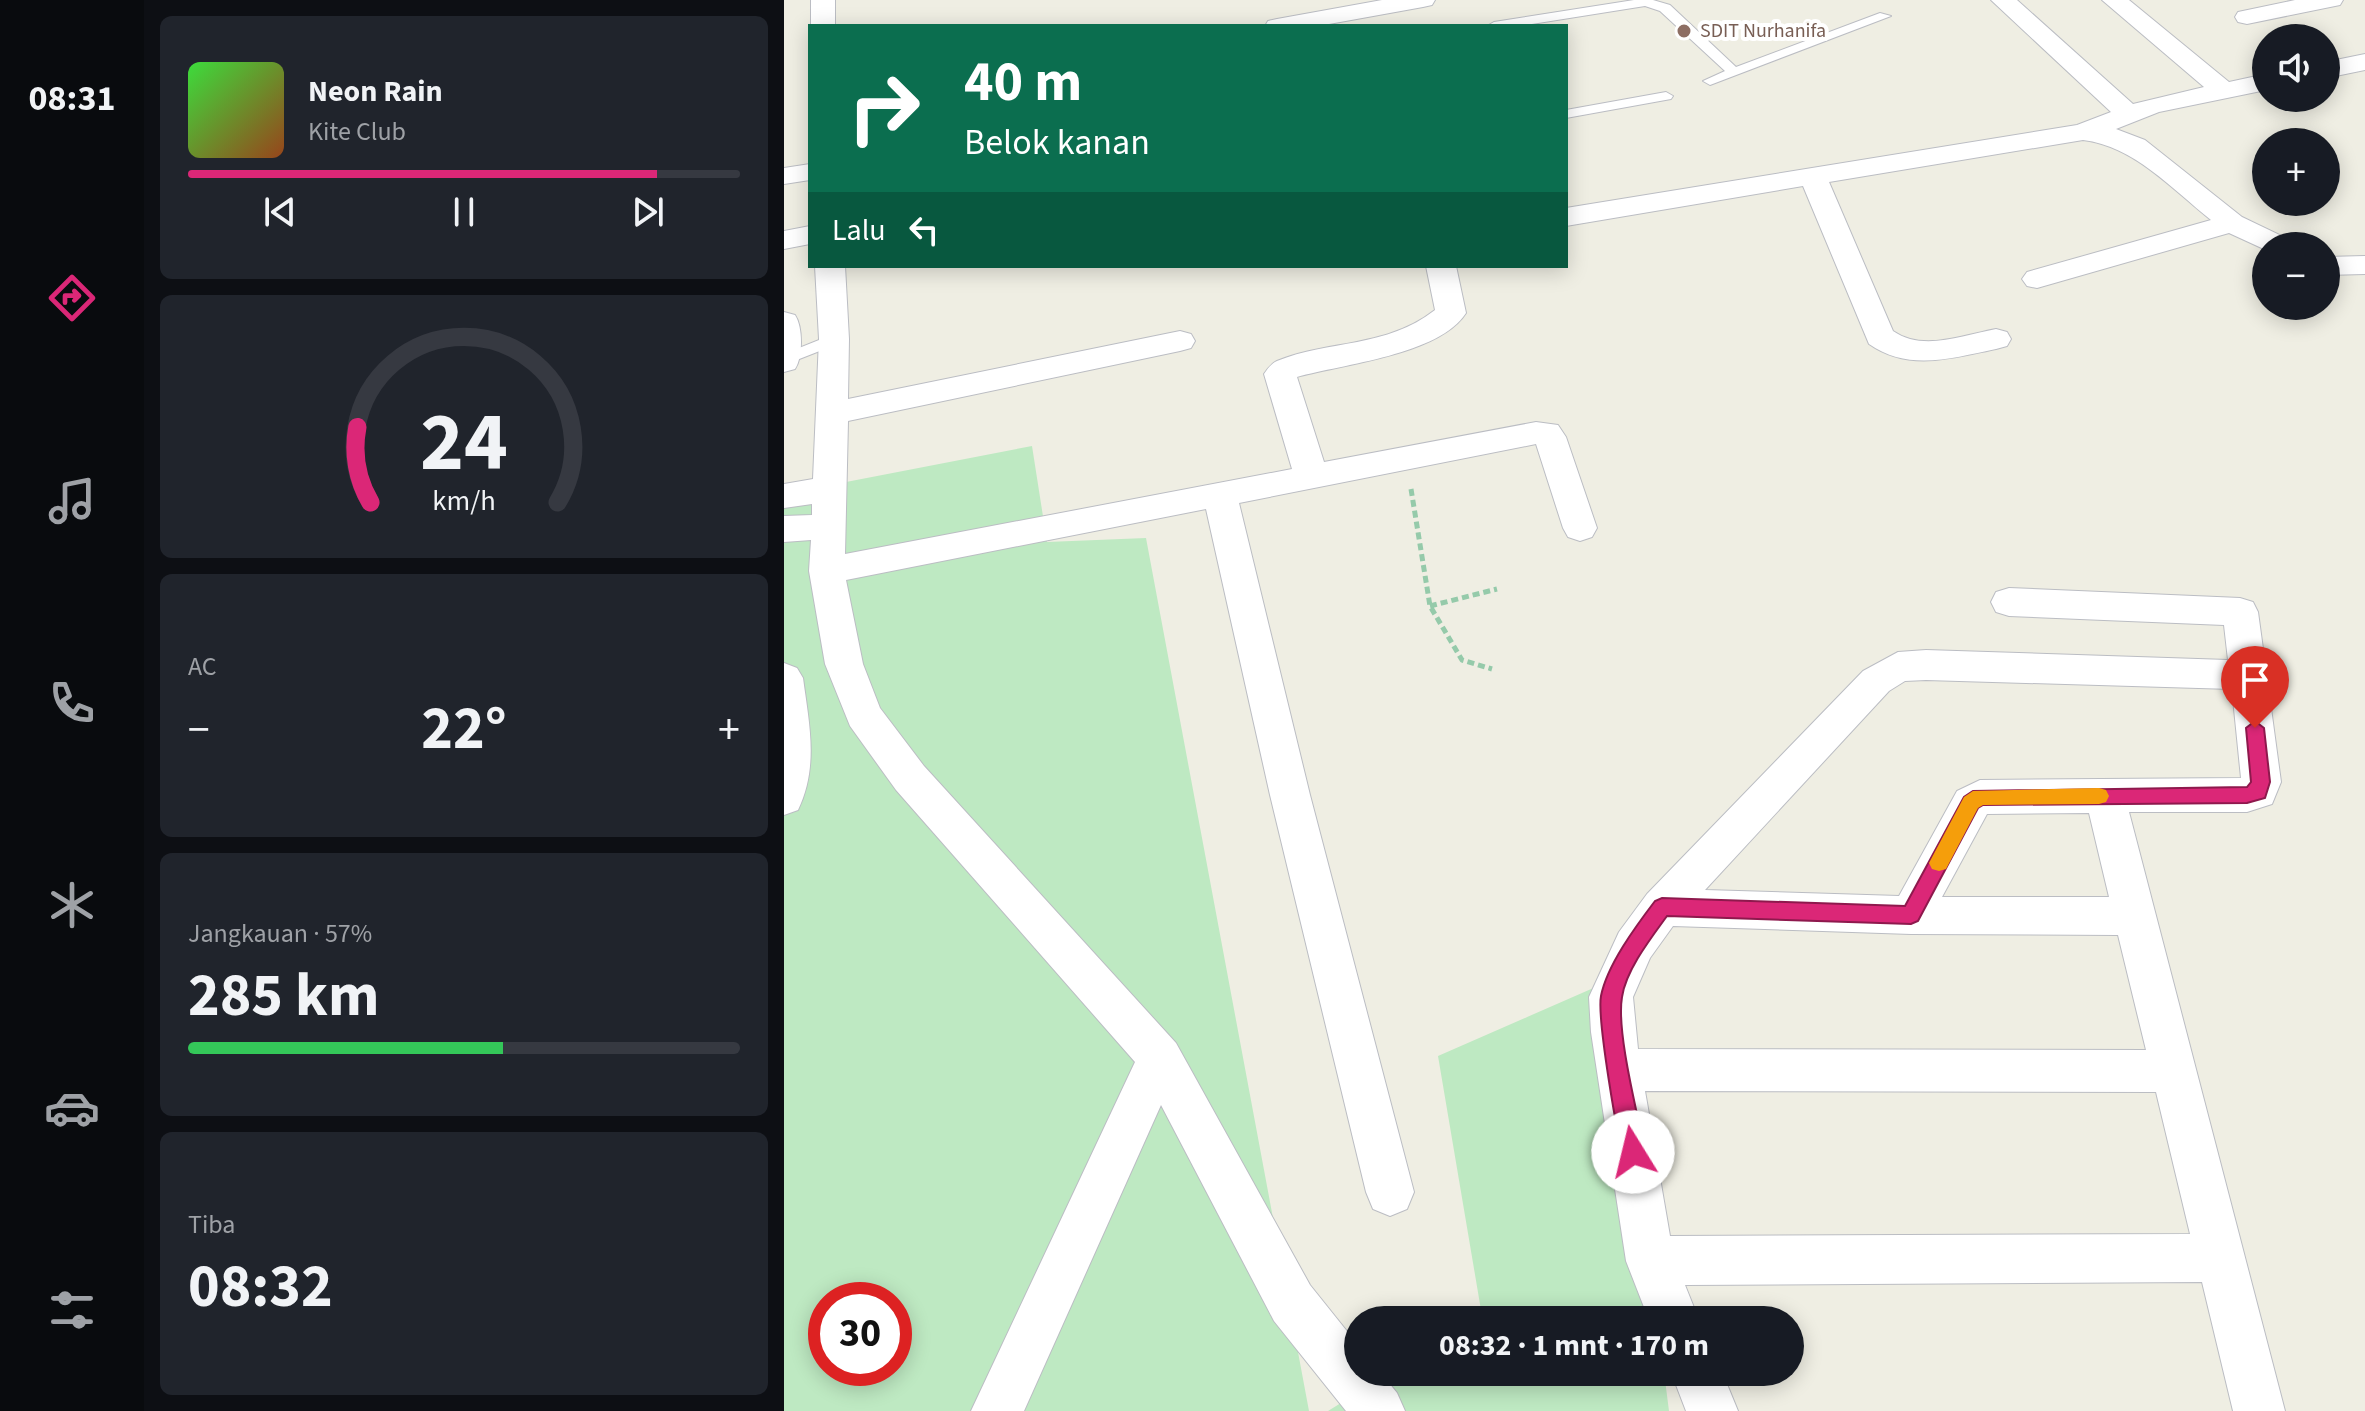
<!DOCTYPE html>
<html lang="id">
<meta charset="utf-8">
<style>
:root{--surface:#171b24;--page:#20242c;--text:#f1f3f6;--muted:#9ea1a6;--line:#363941;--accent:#db2777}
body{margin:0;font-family:"Source Sans 3",sans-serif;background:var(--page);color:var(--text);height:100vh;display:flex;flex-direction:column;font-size:30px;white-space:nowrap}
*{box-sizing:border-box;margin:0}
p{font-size:26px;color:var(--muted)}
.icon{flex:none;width:44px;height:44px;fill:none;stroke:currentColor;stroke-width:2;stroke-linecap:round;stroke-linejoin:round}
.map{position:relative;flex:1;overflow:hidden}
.panel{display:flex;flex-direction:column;gap:16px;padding:16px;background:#0d0f14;width:640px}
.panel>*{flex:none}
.guide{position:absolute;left:24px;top:24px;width:760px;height:244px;border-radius:0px;box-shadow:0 4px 20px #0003;background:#0b6e4f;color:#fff;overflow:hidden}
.buttons{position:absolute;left:1468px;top:24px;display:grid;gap:16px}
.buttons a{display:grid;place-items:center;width:88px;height:88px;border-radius:50%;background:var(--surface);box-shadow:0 4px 20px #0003;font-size:40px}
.speed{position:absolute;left:24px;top:1282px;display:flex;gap:16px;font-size:40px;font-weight:700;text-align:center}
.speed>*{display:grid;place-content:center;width:104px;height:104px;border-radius:50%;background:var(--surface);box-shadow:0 4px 20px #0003;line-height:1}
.speed .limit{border:12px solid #d22;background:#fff;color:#111}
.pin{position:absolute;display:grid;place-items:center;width:68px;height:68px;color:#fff;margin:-82px -34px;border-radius:50% 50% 50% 0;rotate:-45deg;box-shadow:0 0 8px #0007}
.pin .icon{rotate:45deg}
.me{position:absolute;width:88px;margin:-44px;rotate:351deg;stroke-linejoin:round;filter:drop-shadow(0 0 6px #0008)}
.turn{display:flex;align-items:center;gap:28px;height:168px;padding:0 24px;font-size:36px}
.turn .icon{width:104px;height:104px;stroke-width:2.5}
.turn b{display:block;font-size:56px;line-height:68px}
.then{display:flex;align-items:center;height:76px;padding:0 24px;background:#0003;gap:16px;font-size:30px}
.big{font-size:60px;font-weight:700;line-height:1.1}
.panel .tile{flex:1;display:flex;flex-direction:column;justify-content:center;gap:12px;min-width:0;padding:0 28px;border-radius:12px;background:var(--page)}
.panel .dial{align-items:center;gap:0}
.dial svg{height:208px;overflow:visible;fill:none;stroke:var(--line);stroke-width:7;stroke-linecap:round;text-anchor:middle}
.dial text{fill:var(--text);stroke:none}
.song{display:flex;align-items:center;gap:24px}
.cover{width:96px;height:96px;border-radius:12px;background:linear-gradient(135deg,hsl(120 70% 55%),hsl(20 70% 35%))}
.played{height:8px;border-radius:4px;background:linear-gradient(90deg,var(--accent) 85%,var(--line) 85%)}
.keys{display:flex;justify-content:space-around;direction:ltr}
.heat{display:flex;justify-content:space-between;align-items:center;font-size:44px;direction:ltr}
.charge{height:12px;border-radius:6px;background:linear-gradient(90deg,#34c759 57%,var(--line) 0)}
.trip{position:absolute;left:560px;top:1306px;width:460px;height:80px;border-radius:40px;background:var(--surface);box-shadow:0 4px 20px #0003;font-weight:700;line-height:80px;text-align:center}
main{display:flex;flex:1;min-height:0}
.dock{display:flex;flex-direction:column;width:144px;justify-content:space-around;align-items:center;background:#090b0e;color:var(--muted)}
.dock .icon{width:56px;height:56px}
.dock .on{color:var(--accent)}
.dock b{font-size:36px;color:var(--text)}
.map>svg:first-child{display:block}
</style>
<main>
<nav class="dock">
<b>08:31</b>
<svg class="icon on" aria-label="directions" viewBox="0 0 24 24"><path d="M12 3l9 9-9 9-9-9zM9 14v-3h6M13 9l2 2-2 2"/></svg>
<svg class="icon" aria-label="music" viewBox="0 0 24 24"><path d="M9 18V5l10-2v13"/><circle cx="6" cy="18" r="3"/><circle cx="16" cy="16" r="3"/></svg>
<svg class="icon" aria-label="phone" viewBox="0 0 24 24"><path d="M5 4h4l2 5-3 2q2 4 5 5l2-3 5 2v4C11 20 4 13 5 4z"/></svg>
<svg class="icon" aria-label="climate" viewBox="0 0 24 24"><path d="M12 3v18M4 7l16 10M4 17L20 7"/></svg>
<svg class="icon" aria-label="car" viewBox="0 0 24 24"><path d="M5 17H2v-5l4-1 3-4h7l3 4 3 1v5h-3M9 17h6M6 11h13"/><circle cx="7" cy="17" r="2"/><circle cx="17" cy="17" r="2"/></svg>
<svg class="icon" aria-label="filters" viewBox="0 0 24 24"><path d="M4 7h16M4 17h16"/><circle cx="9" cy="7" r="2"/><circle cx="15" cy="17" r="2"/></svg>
</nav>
<section class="panel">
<div class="tile">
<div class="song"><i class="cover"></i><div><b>Neon Rain</b><p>Kite Club</p></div></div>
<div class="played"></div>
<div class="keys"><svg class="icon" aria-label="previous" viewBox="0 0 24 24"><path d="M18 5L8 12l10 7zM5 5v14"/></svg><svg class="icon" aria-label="pause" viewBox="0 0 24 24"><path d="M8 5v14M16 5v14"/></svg><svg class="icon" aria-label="next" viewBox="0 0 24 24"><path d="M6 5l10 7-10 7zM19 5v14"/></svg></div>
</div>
<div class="tile dial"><svg viewBox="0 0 100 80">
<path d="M14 69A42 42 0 1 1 86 69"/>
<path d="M14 69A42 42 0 0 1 9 40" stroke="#db2777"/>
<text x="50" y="56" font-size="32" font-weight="700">24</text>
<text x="50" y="72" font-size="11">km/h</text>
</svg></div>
<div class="tile"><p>AC</p>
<div class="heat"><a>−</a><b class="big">22°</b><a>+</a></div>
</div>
<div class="tile"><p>Jangkauan · 57%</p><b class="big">285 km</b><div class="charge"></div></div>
<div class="tile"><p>Tiba</p><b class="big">08:32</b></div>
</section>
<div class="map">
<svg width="1581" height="1411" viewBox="0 0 1581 1411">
<rect width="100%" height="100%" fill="#efeee3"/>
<path fill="#bee9c2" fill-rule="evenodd" d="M248 446 263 542 362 538 525 1411H0V494ZM42 1300H110V1368H42Z
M830 979 873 1320H692L698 1316 654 1056Z
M607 1372H880L885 1411H544Z"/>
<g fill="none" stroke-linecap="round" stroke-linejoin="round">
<g stroke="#bbbdc3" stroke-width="2">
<path id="service" d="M850 0H869L886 5 952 67 1096 13 1107 16 926 85 919 81 941 71 876 11 861 6 735 26H703L710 22Z
M882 92 889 96 887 99 782 118V110Z
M50 334 56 335V343L0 365V354Z"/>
</g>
<g stroke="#bbbdc3" stroke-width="2">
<path id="minor" d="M27 0H51V26H27Z
M598 0H651L648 5 639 7 534 26H481L484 21 493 19Z
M1207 0H1233L1349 104 1420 87 1318 0H1345L1445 82 1482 74V90L1375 112 1332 129 1361 140 1458 217 1506 240 1511 246H1482V250L1445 233 1253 288 1243 286 1238 279 1243 272 1427 220C1388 189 1350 146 1299 140L1045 182 1109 331C1139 352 1179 335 1212 329L1223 332 1227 339 1223 346 1212 349C1168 358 1125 372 1085 344L1019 186 782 226V208L1293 125 1327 112Z
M1511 0H1559L1556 5 1463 24 1454 22 1451 17 1454 12Z
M1581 54V70L1542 78V62Z
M26 164V180L0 184V168Z
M26 226V244L0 249V231Z
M1581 256V274L1542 275V257Z
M31 266H61L65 339 64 399 396 331 407 334 411 341 407 348 396 351 64 421 61 554 508 469 480 374C484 368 487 364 493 361 544 340 603 348 651 310L642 266H672L682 313C655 355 559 364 513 377L540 462 752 422 774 425 782 437 813 528 808 537 796 541 784 537 779 528 752 444 455 503 526 795 630 1192 623 1209 606 1216 589 1209 582 1192 486 795 422 509 62 580 79 664 96 708 140 766 392 1043 526 1285 574 1345V1372H596L613 1393 621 1411H562L490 1321 377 1105 240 1411H187L351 1062 112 790 66 726 41 664 25 571 27 540 0 542V516L28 515V504L0 508V484L29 479 35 339Z
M0 312 11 315C19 327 19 357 11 369L0 372Z
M1225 588 1456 598 1469 602 1474 612 1497 782 1488 804 1463 812H1345L1501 1411H1449L1418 1282 901 1285 915 1320H865L842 1261 807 1032 805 997 835 932 863 894 1079 671 1114 652 1142 650 1444 660 1440 625 1225 616 1212 612 1207 602 1212 592ZM1142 680 1448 689 1457 778 1196 780 1173 791 1115 896 921 890 1105 691 1121 681ZM1305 813 1325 897H1158L1203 814ZM889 926 1127 934 1334 935 1362 1050 854 1049 849 997 866 958ZM861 1091 1372 1092 1406 1234 886 1236Z
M0 663 13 668 19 678C25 723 35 767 14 810L0 815Z
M887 1372H938L954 1411H902Z"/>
</g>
<path stroke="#95caaa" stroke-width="5" stroke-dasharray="7 4" stroke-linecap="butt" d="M627 489 646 606 678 660 708 669
M646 606 713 589"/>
<use href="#service" fill="#fff" fill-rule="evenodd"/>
<use href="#minor" fill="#fff" fill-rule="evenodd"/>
</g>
<path fill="#db2777" stroke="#8e194d" stroke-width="2" d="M1471 721 1480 728 1486 782 1481 798 1463 803 1199 805 1194 808 1134 921 1127 924 883 916C867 938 842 970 838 997 832 1032 854 1115 861 1152L857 1160 849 1163 841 1160C833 1139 813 1017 817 996 823 965 852 926 871 901L878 898 1121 906 1180 797 1189 791 1463 787 1467 782 1462 728Z"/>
<path fill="#f59e0b" d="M1315 788 1322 790 1325 796 1322 802 1315 804 1199 805 1194 808 1162 869 1155 871 1148 869 1145 863 1180 797 1189 791Z"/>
<circle fill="#8d6e63" stroke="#fff" stroke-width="3" cx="900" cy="31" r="8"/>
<g text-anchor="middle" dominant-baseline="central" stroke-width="8" stroke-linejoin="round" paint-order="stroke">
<g font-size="20" fill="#785e54" stroke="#fff" text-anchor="start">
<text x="916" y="31">SDIT Nurhanifa</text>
</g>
</g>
</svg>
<div class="buttons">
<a><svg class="icon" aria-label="sound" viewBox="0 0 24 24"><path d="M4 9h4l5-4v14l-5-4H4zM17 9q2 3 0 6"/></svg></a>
<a>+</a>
<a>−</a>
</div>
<div class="speed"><div class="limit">30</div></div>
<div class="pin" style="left:1471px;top:728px;background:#d93025"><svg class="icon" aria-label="arrive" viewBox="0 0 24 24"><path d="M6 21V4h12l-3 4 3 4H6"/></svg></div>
<svg class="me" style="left:849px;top:1152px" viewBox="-20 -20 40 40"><circle r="19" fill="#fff"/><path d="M0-13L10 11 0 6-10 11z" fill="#db2777"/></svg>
<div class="trip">08:32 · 1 mnt · 170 m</div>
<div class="guide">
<div class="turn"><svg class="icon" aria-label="right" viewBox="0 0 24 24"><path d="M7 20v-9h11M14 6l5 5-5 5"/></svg><div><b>40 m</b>Belok kanan</div></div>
<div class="then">Lalu<svg class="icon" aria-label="left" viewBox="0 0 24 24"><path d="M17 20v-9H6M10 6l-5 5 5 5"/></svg></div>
</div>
</div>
</main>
